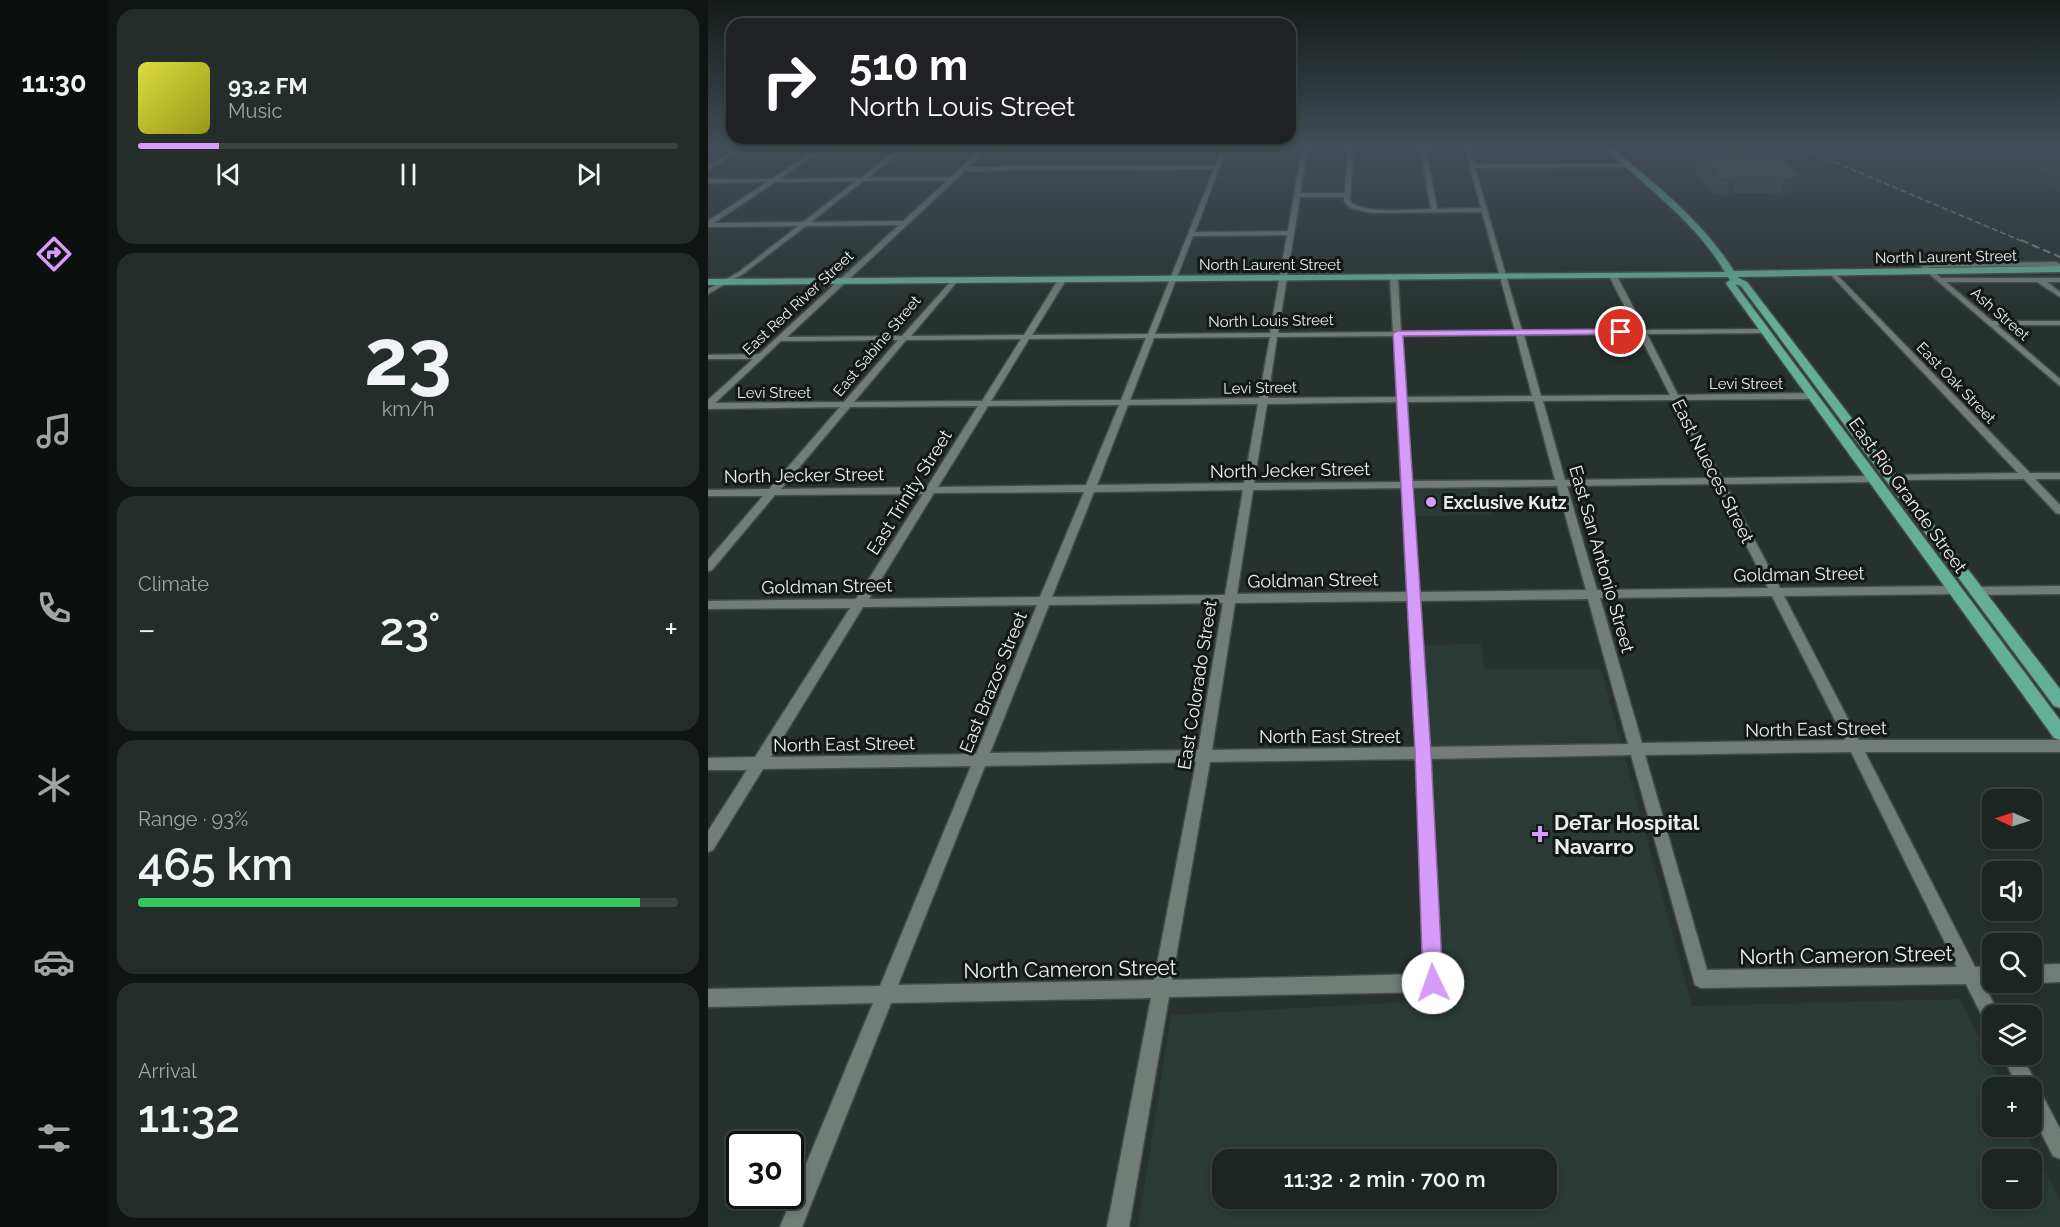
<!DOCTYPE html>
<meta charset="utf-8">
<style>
:root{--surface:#1d2522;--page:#252d2a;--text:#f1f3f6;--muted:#a0a5a5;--line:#3b4240;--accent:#d79bf9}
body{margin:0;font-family:Raleway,sans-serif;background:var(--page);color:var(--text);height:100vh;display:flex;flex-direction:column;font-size:22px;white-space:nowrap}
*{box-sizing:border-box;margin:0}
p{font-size:20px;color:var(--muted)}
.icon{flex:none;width:33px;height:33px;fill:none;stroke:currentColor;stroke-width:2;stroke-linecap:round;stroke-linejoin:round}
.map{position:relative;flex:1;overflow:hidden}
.drawer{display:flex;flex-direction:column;gap:9px;padding:9px;background:#101413;width:600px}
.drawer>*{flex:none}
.banner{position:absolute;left:18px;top:18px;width:570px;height:126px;border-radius:18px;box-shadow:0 3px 9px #0003,0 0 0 2px var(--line);background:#202124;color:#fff;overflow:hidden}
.needle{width:39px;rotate:273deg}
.fabs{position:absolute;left:1274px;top:789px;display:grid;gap:12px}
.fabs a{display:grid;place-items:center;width:60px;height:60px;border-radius:12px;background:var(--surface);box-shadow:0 3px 9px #0003,0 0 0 2px var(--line);font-size:30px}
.speed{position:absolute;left:18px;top:1131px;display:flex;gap:12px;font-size:30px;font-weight:700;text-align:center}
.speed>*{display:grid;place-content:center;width:78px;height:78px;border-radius:50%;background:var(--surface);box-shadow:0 3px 9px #0003,0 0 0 2px var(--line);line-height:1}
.speed .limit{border:3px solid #111;border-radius:9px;background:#fff;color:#111}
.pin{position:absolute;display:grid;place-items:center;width:51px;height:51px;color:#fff;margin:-26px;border:3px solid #fff;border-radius:50%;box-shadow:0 2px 6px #0007}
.me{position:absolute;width:66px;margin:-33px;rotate:357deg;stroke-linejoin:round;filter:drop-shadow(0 0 4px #0008)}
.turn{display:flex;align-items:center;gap:21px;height:126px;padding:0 24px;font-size:27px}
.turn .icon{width:78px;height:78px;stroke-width:2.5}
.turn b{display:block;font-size:42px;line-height:51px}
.big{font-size:45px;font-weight:600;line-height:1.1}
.drawer .tile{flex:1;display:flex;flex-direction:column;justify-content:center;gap:9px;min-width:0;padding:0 21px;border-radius:18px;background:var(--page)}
.drawer .dial{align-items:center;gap:0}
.dial b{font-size:78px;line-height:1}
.song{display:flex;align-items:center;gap:18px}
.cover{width:72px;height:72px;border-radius:9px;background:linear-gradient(135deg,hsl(60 70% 55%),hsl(60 70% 35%))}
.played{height:6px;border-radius:3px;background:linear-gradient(90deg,var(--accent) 15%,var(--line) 15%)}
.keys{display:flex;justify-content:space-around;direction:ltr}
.heat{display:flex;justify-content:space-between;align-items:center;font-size:33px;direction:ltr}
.charge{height:9px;border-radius:4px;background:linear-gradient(90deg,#34c759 93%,var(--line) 0)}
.trip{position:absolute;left:504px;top:1149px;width:345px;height:60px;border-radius:18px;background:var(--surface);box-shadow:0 3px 9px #0003,0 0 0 2px var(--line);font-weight:600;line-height:60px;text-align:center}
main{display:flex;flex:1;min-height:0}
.dock{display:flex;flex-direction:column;width:108px;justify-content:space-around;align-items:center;background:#0c0f0e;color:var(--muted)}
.dock .icon{width:42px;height:42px}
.dock .selected{color:var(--accent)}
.dock b{font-size:27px;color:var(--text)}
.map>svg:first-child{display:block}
</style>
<main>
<nav class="dock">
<b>11:30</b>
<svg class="icon selected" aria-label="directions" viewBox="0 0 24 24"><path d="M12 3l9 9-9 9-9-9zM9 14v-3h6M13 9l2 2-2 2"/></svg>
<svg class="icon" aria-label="music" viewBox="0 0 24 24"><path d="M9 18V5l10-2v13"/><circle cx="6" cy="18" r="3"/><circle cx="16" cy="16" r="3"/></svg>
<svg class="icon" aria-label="phone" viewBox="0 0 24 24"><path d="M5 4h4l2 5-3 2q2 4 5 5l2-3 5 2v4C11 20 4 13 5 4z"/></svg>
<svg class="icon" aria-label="climate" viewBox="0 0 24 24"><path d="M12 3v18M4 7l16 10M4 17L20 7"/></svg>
<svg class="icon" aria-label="car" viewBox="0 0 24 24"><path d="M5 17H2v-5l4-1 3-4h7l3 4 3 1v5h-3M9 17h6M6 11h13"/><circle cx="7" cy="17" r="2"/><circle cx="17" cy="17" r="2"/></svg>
<svg class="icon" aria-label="filters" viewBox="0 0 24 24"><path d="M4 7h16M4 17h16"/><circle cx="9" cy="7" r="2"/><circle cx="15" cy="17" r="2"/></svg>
</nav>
<section class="drawer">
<div class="tile">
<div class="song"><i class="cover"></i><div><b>93.2 FM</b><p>Music</p></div></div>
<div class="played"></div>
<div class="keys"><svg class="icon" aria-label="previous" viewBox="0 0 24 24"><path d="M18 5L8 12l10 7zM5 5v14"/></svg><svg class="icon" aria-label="pause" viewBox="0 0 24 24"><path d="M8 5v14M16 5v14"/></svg><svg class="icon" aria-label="next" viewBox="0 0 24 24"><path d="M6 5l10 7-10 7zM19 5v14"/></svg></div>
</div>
<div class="tile dial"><b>23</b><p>km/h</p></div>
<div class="tile"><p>Climate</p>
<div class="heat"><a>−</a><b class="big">23°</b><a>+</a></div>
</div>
<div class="tile"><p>Range · 93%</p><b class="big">465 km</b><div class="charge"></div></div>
<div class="tile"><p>Arrival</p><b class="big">11:32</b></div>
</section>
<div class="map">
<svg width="1352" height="1227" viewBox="0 0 1352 1227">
<rect width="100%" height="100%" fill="#27312e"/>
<path fill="#293b34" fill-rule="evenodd" d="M1328 167H1352V193L1326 178H1345Z
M779 489 784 515 708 516 706 490Z
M773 644 777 669H893L984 1006 1252 999 1296 1087 1284 1088V1126L1315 1127 1352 1201V1227H430L463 1015 738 1000 713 645ZM514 1160H838V1198H514ZM1284 1160H1323V1198H1284Z"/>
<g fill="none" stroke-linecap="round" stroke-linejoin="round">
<g stroke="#444c4a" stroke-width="3">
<path id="minor" d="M30 148H37L0 170V166Z
M110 148H116L72 179 153 178 191 148H197L160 178 243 177 274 148H280L260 167 507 165 514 148H519L487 232 580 231 594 148H600L592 193H637L639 148H645L642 201C654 215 704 209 723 209L712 148H718L729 209 773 208 757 148H762L766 164H923L921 167 767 168 814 331 929 330 901 276 905 274 909 276 937 330 1059 329V333H1056L939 334 970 395 1104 393 1108 396 1104 399 973 400 1014 478 1165 476 1170 479 1165 482 1017 484 1072 588 1247 586 1253 590 1247 594 1076 596 1151 740H1352V752H1157L1267 967 1284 966V982H1287L1276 984 1292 1016H1284V1027L1278 1024 1258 984 993 988 987 985 923 755 722 759 734 983 731 989 725 992 461 997 421 1227H399L443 998 183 1003 94 1227H72L165 1003 0 1007V989L172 986 263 766 55 769 5 850 0 852V831L39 770H0V758L47 757 142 608 0 609V601L148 599 215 494 67 495 4 570 0 571V560L55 496H0V490L61 489 132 407 0 409V400L45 359H0V355L51 354 191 225 98 226 35 274 0 294V289L31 272 90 226 0 227V221L59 182 0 183V179H64ZM506 169 440 334 324 335 358 280 354 278 350 280 316 335 203 336 248 283V279H245L194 336 79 337 257 171ZM148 181 95 222 6 223 67 182ZM155 181H239L195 221 103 222ZM592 197H636V201L642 208 663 213 774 212 807 331 693 332 690 278 686 276 682 278 685 332 570 333ZM579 235 562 333 447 334 485 236ZM931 334 962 395 833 396 816 335ZM808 335 824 396 698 397 694 336ZM686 336 689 397 560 398 569 337ZM562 337 551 398 422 400 446 338ZM438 338 413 400 283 401 321 339ZM313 339 274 401 146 402 198 340ZM190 340 136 402 7 403 73 341ZM964 400 1004 478 857 480 835 401ZM826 401 847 480 703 481 698 402ZM689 402 693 482 546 483 559 404ZM550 404 536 483 389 485 420 405ZM411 405 378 485 230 487 280 406ZM270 406 219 487 73 489 142 407ZM1007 484 1060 588 889 590 859 486ZM849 486 878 590 711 592 704 488ZM694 488 699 592 529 594 545 490ZM535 490 517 595 344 597 386 492ZM376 492 332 597 161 599 226 493ZM1064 596 1137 740 934 743 892 598ZM880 599 920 744 722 747 712 601ZM700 601 708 747 504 750 527 603ZM515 603 490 750 282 753 341 605ZM329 605 268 754 63 757 155 607ZM1143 752 1249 967 999 970 937 755ZM708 759 716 974 464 980 502 762ZM488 762 446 980 190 985 277 766Z
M1348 262 1352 264V269L1346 266 1221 267 1233 278H1352V282H1339L1352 292V297L1329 282H1238L1284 321H1352V325H1289L1352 379V386L1211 265 1214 263Z
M1122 272H1126L1322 473H1352V479H1327L1352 505V514L1348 513 1316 479 1179 480V476L1183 475 1310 473 1122 274Z
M1352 586V594L1268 595 1262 591 1268 587Z
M1352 964V982L1323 983V965Z
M1294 1054H1313L1352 1129V1159L1345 1156 1323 1113V1088H1310Z"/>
</g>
<g stroke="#444c4a" stroke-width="3">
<path id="major" d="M897 148H904C949 185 995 222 1026 271L1352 266V272L1029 277 1039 282 1352 689V708L1346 706 1033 286 1027 284 1352 720V740L1346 738 1019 285 1018 283 1022 280 1020 277 0 285V279L1017 272C986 220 940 189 897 148Z"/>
</g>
<use href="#minor" fill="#727d78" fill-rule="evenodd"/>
<use href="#major" fill="#64af97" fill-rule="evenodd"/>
<path stroke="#828a88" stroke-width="1.5" stroke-dasharray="6 3" stroke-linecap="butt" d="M1093 148 1316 242"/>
<path stroke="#828a88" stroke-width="2" stroke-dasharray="8 4" stroke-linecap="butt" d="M1313 240 1352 257"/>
</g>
<path fill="#3b4440" d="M1013 154 1094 176 1088 192 1072 195 1060 193H1024V195L1018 196 1006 194 988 173 992 158H1012Z"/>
<path fill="#303734" d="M1094 176 1088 192 1072 195 1077 180Z
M1023 180H1028L1024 195 1018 196Z"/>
<path fill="#454f4b" stroke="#303734" stroke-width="1.5" d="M1013 154 1071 156 1094 176 1077 180 1066 177 1028 178V180H1023L1010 178 992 158H1017Z"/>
<linearGradient id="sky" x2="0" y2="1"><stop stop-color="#151b19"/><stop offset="0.46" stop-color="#414e57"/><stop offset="1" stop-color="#414e57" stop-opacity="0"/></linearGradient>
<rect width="1352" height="320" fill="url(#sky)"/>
<path fill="#d79bf9" stroke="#8c65a2" stroke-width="1.5" d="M913 329 917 332 916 334 695 336 723 753 735 983 732 990 725 993 718 990 715 983 707 753 685 333 690 331Z"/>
<g fill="#d79bf9" stroke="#141816" stroke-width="2">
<circle cx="723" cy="502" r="6"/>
<path d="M829 825h6v6h6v6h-6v6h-6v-6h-6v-6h6z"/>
</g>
<g text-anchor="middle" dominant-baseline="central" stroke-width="6" stroke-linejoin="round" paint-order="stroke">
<g font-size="15" fill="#e9efed" stroke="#141816">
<text transform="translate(1238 257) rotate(-1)">North Laurent Street</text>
<text x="562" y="265">North Laurent Street</text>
<text transform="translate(90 303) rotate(-43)">East Red River Street</text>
<text transform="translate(1292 314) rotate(41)">Ash Street</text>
<text transform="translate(563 321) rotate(-1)">North Louis Street</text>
<text transform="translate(169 346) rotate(-50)">East Sabine Street</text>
<text transform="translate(1248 383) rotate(46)">East Oak Street</text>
<text x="1038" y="384">Levi Street</text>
<text transform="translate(552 388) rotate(-1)">Levi Street</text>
<text x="66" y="393">Levi Street</text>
</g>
<g font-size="18" fill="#e9efed" stroke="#141816">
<text transform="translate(582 470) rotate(-1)">North Jecker Street</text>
<text transform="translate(1005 471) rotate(63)">East Nueces Street</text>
<text transform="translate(96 475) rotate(-1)">North Jecker Street</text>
<text transform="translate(201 492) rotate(-58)">East Trinity Street</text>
<text transform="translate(1200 495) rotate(54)">East Rio Grande Street</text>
<text transform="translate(894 559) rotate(74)">East San Antonio Street</text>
<text transform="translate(1091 574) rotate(-1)">Goldman Street</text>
<text transform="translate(605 580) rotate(-1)">Goldman Street</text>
<text transform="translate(119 586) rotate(-1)">Goldman Street</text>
<text transform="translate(285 682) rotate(-68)">East Brazos Street</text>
<text transform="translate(489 685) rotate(-81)">East Colorado Street</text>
<text transform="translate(1108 729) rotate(-1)">North East Street</text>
<text x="622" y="736">North East Street</text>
<text transform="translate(136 744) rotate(-1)">North East Street</text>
</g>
<g font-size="18" font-weight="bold" fill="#e9efed" stroke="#141816" text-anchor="start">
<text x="735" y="502">Exclusive Kutz</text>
</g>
<g font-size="21" font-weight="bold" fill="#e9efed" stroke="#141816" text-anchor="start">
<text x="846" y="822">DeTar Hospital<tspan x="846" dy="24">Navarro</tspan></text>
</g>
<g font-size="21" fill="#e9efed" stroke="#141816">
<text transform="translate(1138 955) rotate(-1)">North Cameron Street</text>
<text transform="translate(362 969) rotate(-1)">North Cameron Street</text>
</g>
</g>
</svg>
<div class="fabs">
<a><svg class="needle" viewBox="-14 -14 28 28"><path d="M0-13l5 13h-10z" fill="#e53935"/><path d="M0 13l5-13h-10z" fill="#a0a5a5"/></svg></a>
<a><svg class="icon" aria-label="sound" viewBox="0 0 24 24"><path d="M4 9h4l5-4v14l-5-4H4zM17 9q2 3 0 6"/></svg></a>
<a><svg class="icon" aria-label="search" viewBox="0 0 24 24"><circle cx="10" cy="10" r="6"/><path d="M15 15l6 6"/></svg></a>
<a><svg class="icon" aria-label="layers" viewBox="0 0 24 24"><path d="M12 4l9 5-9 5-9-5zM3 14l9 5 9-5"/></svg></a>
<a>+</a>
<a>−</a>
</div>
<div class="speed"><div class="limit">30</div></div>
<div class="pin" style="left:913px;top:332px;background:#d93025"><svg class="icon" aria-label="arrive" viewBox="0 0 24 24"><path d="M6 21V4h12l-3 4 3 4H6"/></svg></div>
<svg class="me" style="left:725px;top:983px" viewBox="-20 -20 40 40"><circle r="19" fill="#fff"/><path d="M0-13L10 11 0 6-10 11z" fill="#d79bf9"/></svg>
<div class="trip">11:32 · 2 min · 700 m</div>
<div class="banner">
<div class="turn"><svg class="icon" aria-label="right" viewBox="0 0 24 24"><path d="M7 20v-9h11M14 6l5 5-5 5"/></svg><div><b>510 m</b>North Louis Street</div></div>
</div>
</div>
</main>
